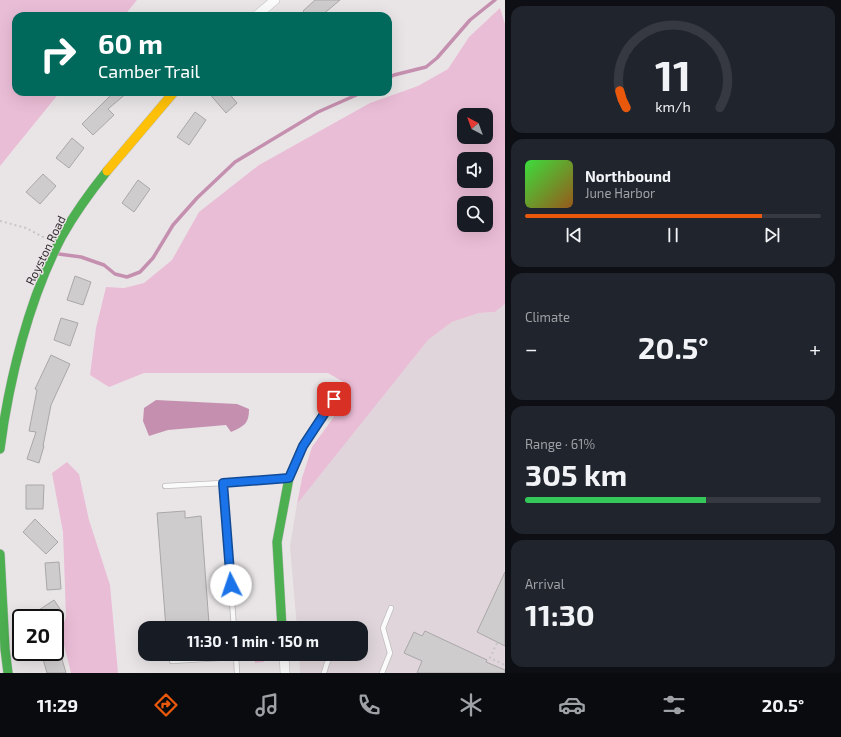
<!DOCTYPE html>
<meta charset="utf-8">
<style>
:root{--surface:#171b24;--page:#20242c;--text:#f1f3f6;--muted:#9ea1a6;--line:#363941;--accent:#ea580c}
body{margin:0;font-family:"Exo 2",sans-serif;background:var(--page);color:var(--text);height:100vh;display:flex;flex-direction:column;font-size:15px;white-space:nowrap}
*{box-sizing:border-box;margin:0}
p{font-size:13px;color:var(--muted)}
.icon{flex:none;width:22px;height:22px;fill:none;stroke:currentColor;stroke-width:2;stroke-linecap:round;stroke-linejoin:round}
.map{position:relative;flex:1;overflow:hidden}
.panel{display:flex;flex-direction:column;gap:6px;padding:6px;background:#0d0f14;width:336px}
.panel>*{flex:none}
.guide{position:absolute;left:12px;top:12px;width:380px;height:84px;border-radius:12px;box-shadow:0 4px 16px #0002;background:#00695c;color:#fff;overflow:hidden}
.needle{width:26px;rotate:319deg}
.controls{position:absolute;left:457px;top:108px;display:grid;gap:8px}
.controls a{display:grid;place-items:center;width:36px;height:36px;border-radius:8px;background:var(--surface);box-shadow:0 4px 16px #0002;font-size:20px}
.speed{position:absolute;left:12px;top:609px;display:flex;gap:8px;font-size:20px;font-weight:700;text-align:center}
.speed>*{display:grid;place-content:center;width:52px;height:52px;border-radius:50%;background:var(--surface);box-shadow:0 4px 16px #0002;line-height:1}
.speed .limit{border:2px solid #111;border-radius:6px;background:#fff;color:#111}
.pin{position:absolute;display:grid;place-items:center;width:34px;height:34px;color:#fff;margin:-17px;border-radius:8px;box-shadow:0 2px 6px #0006}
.me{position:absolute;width:44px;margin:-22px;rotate:356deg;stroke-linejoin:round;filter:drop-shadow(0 0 3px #0008)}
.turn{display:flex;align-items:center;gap:14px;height:84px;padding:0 20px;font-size:18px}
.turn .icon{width:52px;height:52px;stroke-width:2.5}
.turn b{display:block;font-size:28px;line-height:34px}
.big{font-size:30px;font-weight:700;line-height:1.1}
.panel .card{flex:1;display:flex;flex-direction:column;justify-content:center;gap:6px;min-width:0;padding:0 14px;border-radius:12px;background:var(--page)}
.panel .dial{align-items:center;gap:0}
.dial svg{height:104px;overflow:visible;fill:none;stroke:var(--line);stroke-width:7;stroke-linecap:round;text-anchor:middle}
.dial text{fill:var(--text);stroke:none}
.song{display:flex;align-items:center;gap:12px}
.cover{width:48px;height:48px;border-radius:6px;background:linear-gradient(135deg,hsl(120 70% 55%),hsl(30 70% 35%))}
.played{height:4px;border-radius:2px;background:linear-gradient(90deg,var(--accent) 80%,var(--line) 80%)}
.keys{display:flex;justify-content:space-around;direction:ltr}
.heat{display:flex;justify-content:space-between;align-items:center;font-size:22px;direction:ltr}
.charge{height:6px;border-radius:3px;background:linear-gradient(90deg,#34c759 61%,var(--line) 0)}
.trip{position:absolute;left:138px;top:621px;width:230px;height:40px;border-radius:12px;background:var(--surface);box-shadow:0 4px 16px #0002;font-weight:700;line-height:40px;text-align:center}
.dock{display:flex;height:64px;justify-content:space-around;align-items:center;background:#090b0e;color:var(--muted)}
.dock .icon{width:28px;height:28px}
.dock .current{color:var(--accent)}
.dock b{font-size:18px;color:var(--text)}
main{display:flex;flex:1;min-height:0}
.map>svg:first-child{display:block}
</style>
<main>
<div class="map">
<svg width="505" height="673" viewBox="0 0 505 673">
<rect width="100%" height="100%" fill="#e9e5e7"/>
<path fill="#dfd5da" d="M505 304V673H300L299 654H361V628H297L290 546 297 504 428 340 452 322 479 313 495 312Z"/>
<path fill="#eabdd6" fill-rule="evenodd" d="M0 0H137L124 16H16V92H60L0 166Z
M500 8 505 24V304L495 312 479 313 452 322 428 340 297 504 302 478 312 447 349 396 347 384 328 373H144L109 387 90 375 96 328 106 287 124 288 144 283 172 260 199 212 259 165 370 103 418 86 448 69 469 37ZM464 115H486V137H464ZM464 159H486V181H464ZM464 203H486V225H464Z
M67 462 79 474 89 520 110 585 118 673H71L61 633 66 616 63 532 52 473Z
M254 654H263L264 662 255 663Z"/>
<path fill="#c590af" d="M156 400 237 404 249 409C249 424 244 426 231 432L226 425 168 430 149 436 143 421 144 408Z"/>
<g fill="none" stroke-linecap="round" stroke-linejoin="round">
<path stroke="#c590af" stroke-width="3.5" d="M388 78 394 75 426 67 437 58 470 20 495 0
M59 254 81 257 104 265 115 274 127 277 140 272 153 258 173 225 197 198 235 162 318 112 363 92"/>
</g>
<path fill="#cfcccd" stroke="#aaa7a9" d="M315 0H340L321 16H308L303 11Z
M114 92H128L108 109 114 115 93 135 82 124Z
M208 92H228L237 103 226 113Z
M195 112 206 120 189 145 177 137Z
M72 138 84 148 69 168 56 158Z
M43 174 56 186 40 204 26 192Z
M138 180 150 189 134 212 122 203Z
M75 276 91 282 83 305 67 300Z
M61 318 78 323 70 346 54 340Z
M51 355 70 364 51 405 43 446H44L39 463 27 459 36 432 29 431 37 390 35 389Z
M26 485H44L43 509H26Z
M185 511V518L201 516 209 624 193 625V628H166L157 513Z
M35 519 58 542 46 554 23 532Z
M59 562 61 589 47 590 45 563Z
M505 572V646L477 632Z
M54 600 64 615 59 618H27Z
M425 631 487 660 486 662 505 670V673H417L422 661 404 653 414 632 422 636Z
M41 652H60L66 673H47Z"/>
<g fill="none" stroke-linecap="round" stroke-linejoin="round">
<g stroke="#bfbcbe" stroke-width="6">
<path id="lane" d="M165 486 223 483
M234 628 223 483 287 478
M350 628 353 624
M236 655 237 673
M172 661 236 657
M324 673 327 663 332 654
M382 673 390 653 383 628 391 608"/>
</g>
<g stroke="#bfbcbe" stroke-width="10">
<path id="street" d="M256 16 275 0
M284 654 285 673"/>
</g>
<g stroke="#bfbcbe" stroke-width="10">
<path id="fast" d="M0 449C9 379 29 299 62 236 75 213 91 191 107 171
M0 554 5 649 8 673
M282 628 277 542 289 478 303 446 334 399"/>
</g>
<g stroke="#bfbcbe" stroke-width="10">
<path id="slow" d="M107 171 174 92"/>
</g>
<path stroke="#c7c6c6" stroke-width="2" stroke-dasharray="2 3" stroke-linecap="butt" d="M0 221 26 228 47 239
M497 643 490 658 505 665"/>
<use href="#lane" stroke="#fcfbfb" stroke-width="4.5"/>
<use href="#street" stroke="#fcfbfb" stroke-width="9"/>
<use href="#fast" stroke="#4caf50" stroke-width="9"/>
<use href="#slow" stroke="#ffc107" stroke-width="9"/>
</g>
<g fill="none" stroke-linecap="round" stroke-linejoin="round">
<g stroke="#114b97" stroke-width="10">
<path id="route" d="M231 585 223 483 289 478 303 446 334 399"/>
</g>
<use href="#route" stroke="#1a73e8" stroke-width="7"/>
</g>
<g text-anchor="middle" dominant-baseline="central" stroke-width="3" stroke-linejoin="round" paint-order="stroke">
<g font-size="12" fill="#312e30" stroke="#ebe3e7">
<text transform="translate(45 250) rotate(-64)">Royston Road</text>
</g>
</g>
</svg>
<div class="controls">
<a><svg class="needle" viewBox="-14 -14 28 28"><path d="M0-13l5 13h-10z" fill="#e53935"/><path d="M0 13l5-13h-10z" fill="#9ea1a6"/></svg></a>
<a><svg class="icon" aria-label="sound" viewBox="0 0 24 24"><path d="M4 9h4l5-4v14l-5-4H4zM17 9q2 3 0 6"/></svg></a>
<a><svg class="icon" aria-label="search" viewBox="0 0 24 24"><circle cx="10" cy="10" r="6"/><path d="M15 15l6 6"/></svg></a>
</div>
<div class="speed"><div class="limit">20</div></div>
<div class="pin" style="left:334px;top:399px;background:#d93025"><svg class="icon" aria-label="arrive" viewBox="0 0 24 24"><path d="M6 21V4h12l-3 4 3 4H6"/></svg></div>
<svg class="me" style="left:231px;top:585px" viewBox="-20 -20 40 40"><circle r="19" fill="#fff"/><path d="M0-13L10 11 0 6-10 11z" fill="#1a73e8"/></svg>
<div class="trip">11:30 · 1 min · 150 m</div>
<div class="guide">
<div class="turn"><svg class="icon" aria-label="right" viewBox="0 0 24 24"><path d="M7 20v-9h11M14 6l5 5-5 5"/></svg><div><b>60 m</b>Camber Trail</div></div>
</div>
</div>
<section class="panel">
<div class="card dial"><svg viewBox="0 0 100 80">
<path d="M14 69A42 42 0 1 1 86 69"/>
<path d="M14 69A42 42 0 0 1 9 56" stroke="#ea580c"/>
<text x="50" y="56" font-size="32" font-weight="700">11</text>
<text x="50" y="72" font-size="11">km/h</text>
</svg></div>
<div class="card">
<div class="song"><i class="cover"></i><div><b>Northbound</b><p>June Harbor</p></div></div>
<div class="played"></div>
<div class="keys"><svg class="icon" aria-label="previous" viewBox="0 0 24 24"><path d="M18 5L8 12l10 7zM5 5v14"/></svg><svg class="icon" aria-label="pause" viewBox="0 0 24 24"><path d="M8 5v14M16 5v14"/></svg><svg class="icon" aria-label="next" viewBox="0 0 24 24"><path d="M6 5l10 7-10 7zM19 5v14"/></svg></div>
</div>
<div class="card"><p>Climate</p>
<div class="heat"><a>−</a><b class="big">20.5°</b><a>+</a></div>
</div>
<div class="card"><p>Range · 61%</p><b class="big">305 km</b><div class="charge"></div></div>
<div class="card"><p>Arrival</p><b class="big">11:30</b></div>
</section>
</main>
<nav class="dock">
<b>11:29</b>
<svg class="icon current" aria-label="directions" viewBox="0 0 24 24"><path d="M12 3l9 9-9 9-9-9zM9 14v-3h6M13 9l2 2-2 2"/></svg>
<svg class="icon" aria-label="music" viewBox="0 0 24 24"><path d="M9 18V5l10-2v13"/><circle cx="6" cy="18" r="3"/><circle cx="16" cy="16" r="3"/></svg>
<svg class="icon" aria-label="phone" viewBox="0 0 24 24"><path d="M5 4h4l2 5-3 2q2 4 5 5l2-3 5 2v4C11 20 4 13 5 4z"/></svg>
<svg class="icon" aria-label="climate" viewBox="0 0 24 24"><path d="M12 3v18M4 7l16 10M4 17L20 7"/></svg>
<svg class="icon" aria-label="car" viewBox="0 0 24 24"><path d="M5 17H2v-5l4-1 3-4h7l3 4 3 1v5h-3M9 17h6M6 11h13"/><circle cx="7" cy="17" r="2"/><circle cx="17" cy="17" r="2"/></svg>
<svg class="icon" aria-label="filters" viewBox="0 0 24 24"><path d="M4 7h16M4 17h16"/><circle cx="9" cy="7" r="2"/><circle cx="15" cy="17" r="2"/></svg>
<b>20.5°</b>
</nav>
